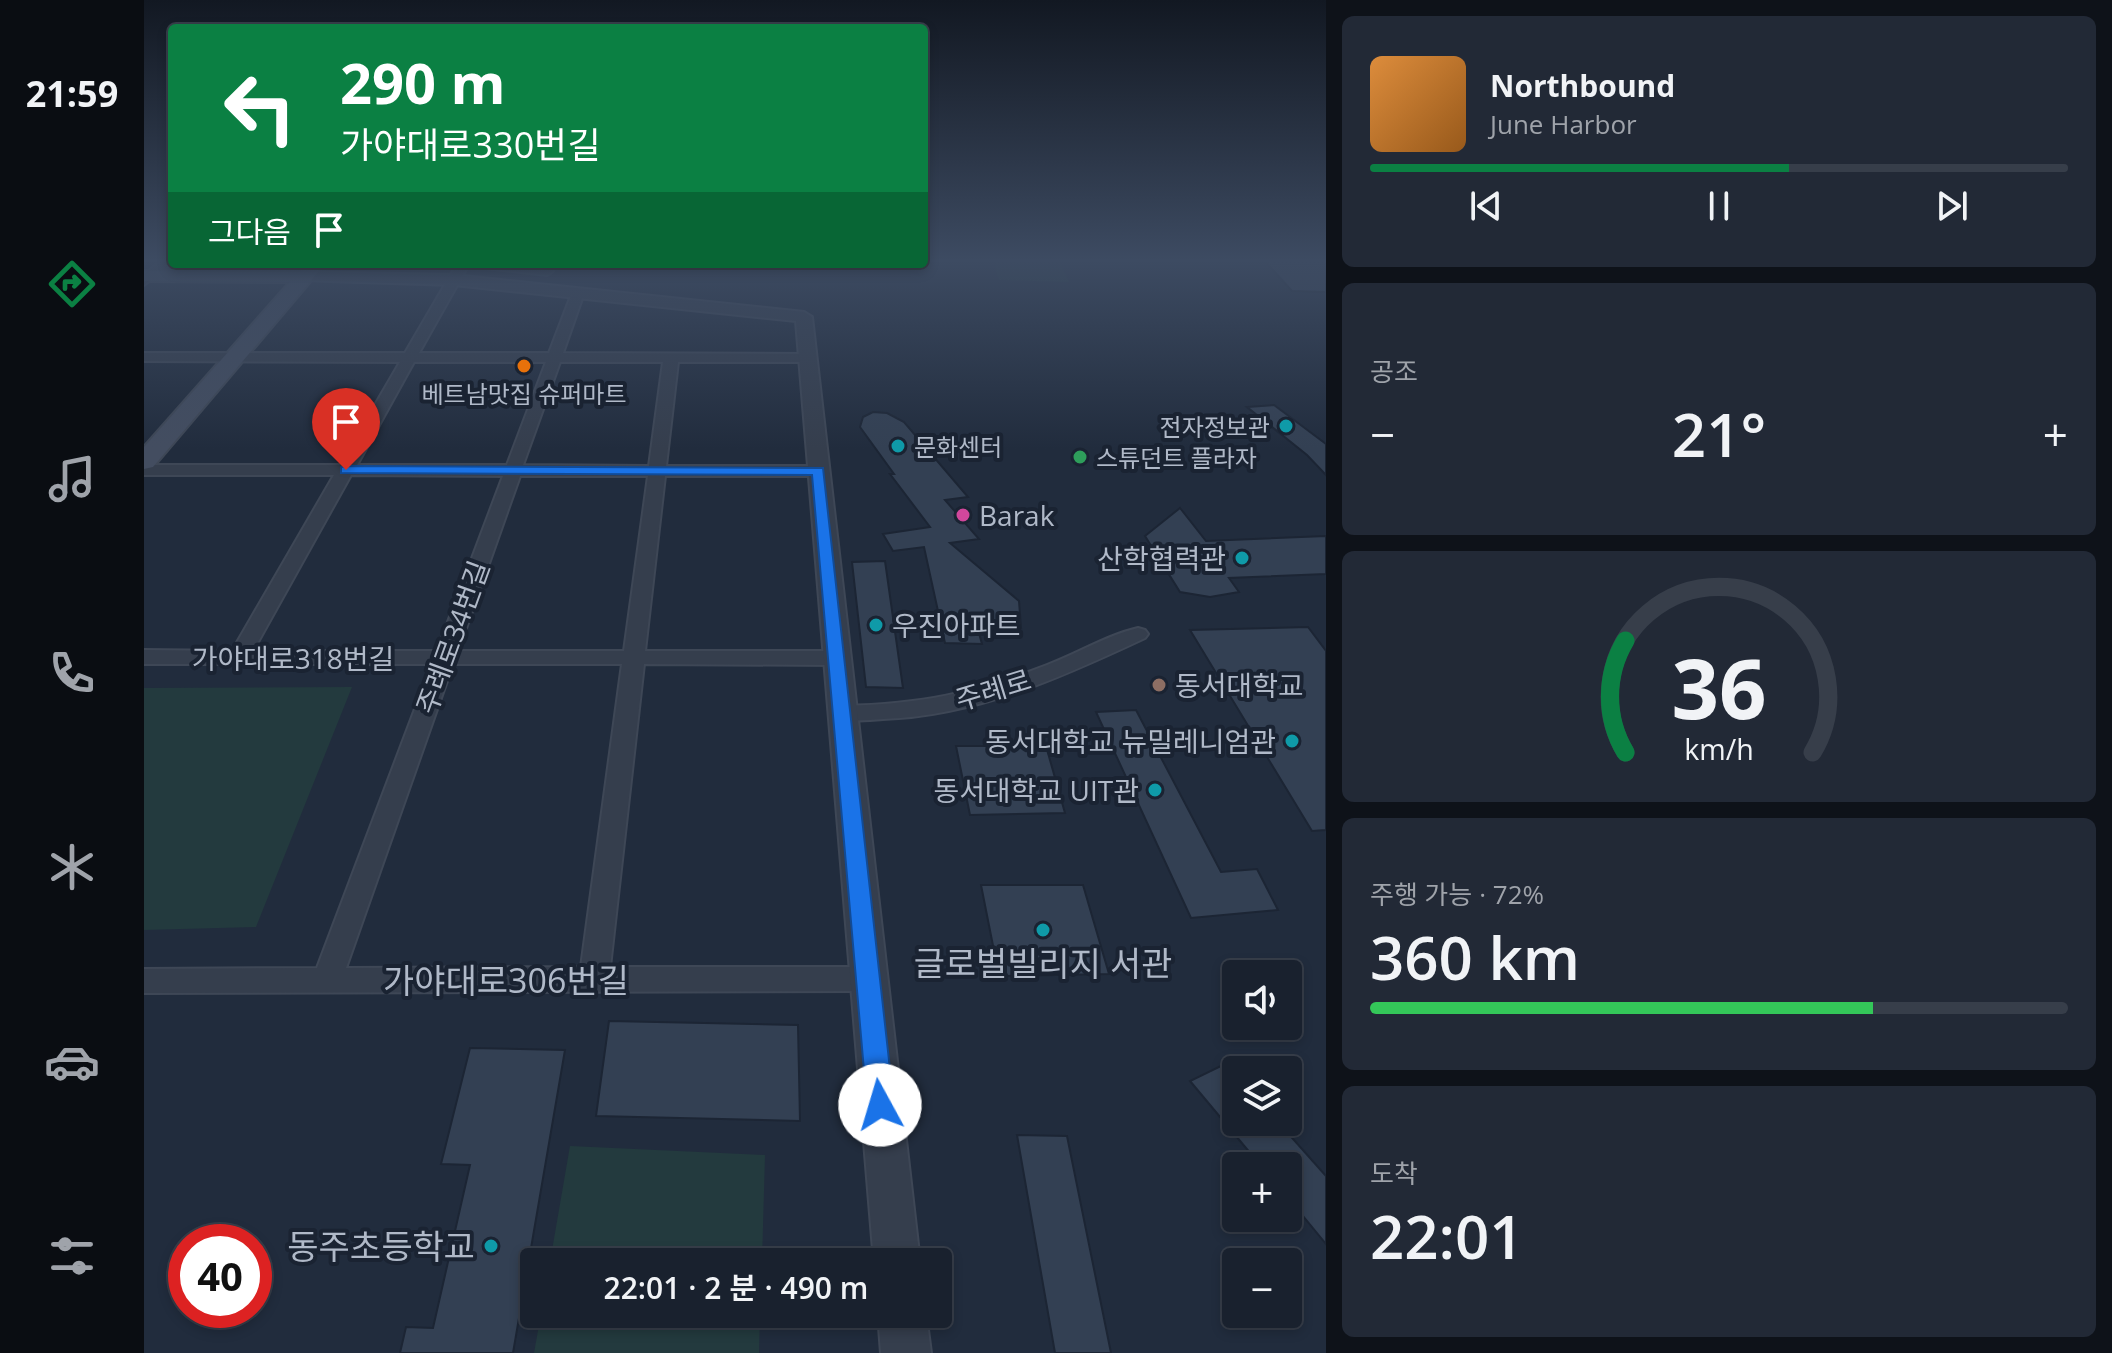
<!DOCTYPE html>
<html lang="ko">
<meta charset="utf-8">
<style>
:root{--surface:#19212e;--page:#222936;--text:#f1f3f6;--muted:#9fa3aa;--line:#373e4a;--accent:#0b8043}
body{margin:0;font-family:"Open Sans","Noto Sans KR",sans-serif;background:var(--page);color:var(--text);height:100vh;display:flex;flex-direction:column;font-size:30px;white-space:nowrap}
*{box-sizing:border-box;margin:0}
p{font-size:26px;color:var(--muted)}
.icon{flex:none;width:44px;height:44px;fill:none;stroke:currentColor;stroke-width:2;stroke-linecap:round;stroke-linejoin:round}
.map{position:relative;flex:1;overflow:hidden}
.panel{display:flex;flex-direction:column;gap:16px;padding:16px;background:#0e1219;width:786px}
.panel>*{flex:none}
.banner{position:absolute;left:24px;top:24px;width:760px;height:244px;border-radius:8px;box-shadow:0 4px 12px #0003,0 0 0 2px var(--line);background:#0b8043;color:#fff;overflow:hidden}
.tools{position:absolute;left:1078px;top:960px;display:grid;gap:16px}
.tools a{display:grid;place-items:center;width:80px;height:80px;border-radius:8px;background:var(--surface);box-shadow:0 4px 12px #0003,0 0 0 2px var(--line);font-size:40px}
.speed{position:absolute;left:24px;top:1224px;display:flex;gap:16px;font-size:40px;font-weight:700;text-align:center}
.speed>*{display:grid;place-content:center;width:104px;height:104px;border-radius:50%;background:var(--surface);box-shadow:0 4px 12px #0003,0 0 0 2px var(--line);line-height:1}
.speed .limit{border:12px solid #d22;background:#fff;color:#111}
.pin{position:absolute;display:grid;place-items:center;width:68px;height:68px;color:#fff;margin:-82px -34px;border-radius:50% 50% 50% 0;rotate:-45deg;box-shadow:0 0 8px #0007}
.pin .icon{rotate:45deg}
.me{position:absolute;width:88px;margin:-44px;rotate:354deg;stroke-linejoin:round;filter:drop-shadow(0 0 6px #0008)}
.turn{display:flex;align-items:center;gap:28px;height:168px;padding:0 40px;font-size:36px}
.turn .icon{width:104px;height:104px;stroke-width:2.5}
.turn b{display:block;font-size:56px;line-height:68px}
.then{display:flex;align-items:center;height:76px;padding:0 40px;background:#0003;gap:16px;font-size:30px}
.big{font-size:60px;font-weight:600;line-height:1.1}
.panel .card{flex:1;display:flex;flex-direction:column;justify-content:center;gap:12px;min-width:0;padding:0 28px;border-radius:12px;background:var(--page)}
.panel .dial{align-items:center;gap:0}
.dial svg{height:208px;overflow:visible;fill:none;stroke:var(--line);stroke-width:7;stroke-linecap:round;text-anchor:middle}
.dial text{fill:var(--text);stroke:none}
.song{display:flex;align-items:center;gap:24px}
.cover{width:96px;height:96px;border-radius:12px;background:linear-gradient(135deg,hsl(30 70% 55%),hsl(30 70% 35%))}
.played{height:8px;border-radius:4px;background:linear-gradient(90deg,var(--accent) 60%,var(--line) 60%)}
.keys{display:flex;justify-content:space-around;direction:ltr}
.heat{display:flex;justify-content:space-between;align-items:center;font-size:44px;direction:ltr}
.charge{height:12px;border-radius:6px;background:linear-gradient(90deg,#34c759 72%,var(--line) 0)}
.trip{position:absolute;left:376px;top:1248px;width:432px;height:80px;border-radius:8px;background:var(--surface);box-shadow:0 4px 12px #0003,0 0 0 2px var(--line);font-weight:600;line-height:80px;text-align:center}
main{display:flex;flex:1;min-height:0}
.tab-bar{display:flex;flex-direction:column;width:144px;justify-content:space-around;align-items:center;background:#0a0d12;color:var(--muted)}
.tab-bar .icon{width:56px;height:56px}
.tab-bar .selected{color:var(--accent)}
.tab-bar b{font-size:36px;color:var(--text)}
.map>svg:first-child{display:block}
</style>
<main>
<nav class="tab-bar">
<b>21:59</b>
<svg class="icon selected" aria-label="directions" viewBox="0 0 24 24"><path d="M12 3l9 9-9 9-9-9zM9 14v-3h6M13 9l2 2-2 2"/></svg>
<svg class="icon" aria-label="music" viewBox="0 0 24 24"><path d="M9 18V5l10-2v13"/><circle cx="6" cy="18" r="3"/><circle cx="16" cy="16" r="3"/></svg>
<svg class="icon" aria-label="phone" viewBox="0 0 24 24"><path d="M5 4h4l2 5-3 2q2 4 5 5l2-3 5 2v4C11 20 4 13 5 4z"/></svg>
<svg class="icon" aria-label="climate" viewBox="0 0 24 24"><path d="M12 3v18M4 7l16 10M4 17L20 7"/></svg>
<svg class="icon" aria-label="car" viewBox="0 0 24 24"><path d="M5 17H2v-5l4-1 3-4h7l3 4 3 1v5h-3M9 17h6M6 11h13"/><circle cx="7" cy="17" r="2"/><circle cx="17" cy="17" r="2"/></svg>
<svg class="icon" aria-label="filters" viewBox="0 0 24 24"><path d="M4 7h16M4 17h16"/><circle cx="9" cy="7" r="2"/><circle cx="15" cy="17" r="2"/></svg>
</nav>
<div class="map">
<svg width="1182" height="1353" viewBox="0 0 1182 1353">
<rect width="100%" height="100%" fill="#212c3d"/>
<path fill="#233a3e" d="M849 260H915L925 282 855 280Z
M208 687 112 927 0 930V688Z
M426 1146 621 1155 618 1262H406Z
M397 1314H616L615 1353H390Z"/>
<path fill="#334053" stroke="#1c2534" stroke-width="2" d="M1120 260H1182V292L1148 291Z
M1130 405 1182 444V475L1163 455 1103 407Z
M729 412 743 413 760 422 824 497 801 500 835 539 806 543 875 601 877 628 833 626 838 644 801 643 780 547 749 551 739 534 786 527 746 474H750L716 427 719 417Z
M1036 508 1062 541 1182 536V574L1085 578 1095 592 1066 597 1036 592 1001 536Z
M741 561 759 688 722 687 708 562Z
M1164 627 1182 651V830L1168 831 1046 630Z
M992 710 1077 872 1113 869 1134 910 1047 918 952 712Z
M812 746H902L921 813 826 815Z
M837 885H939L965 974 855 976Z
M465 1021 654 1025 656 1121 452 1116Z
M326 1048 421 1050 369 1353H256L262 1327 289 1328 326 1165 297 1164Z
M1083 1063 1092 1074V1122H1134L1182 1176V1244L1144 1198V1166H1117L1046 1081Z
M873 1135 923 1136 967 1353H911Z"/>
<g fill="none" stroke-linecap="round" stroke-linejoin="round">
<g stroke="#3e4756" stroke-width="4">
<path id="minor" d="M18 260H28V263L0 285V275Z
M313 264H325L275 353H405L428 293 434 289 440 293 419 353 664 354 671 358 664 362H534L522 466H674L682 471 674 476H521L501 651H692L703 658 692 665 500 664 466 967H723L733 970 738 979 733 988 723 991 0 993V969L173 968 288 664H0V650L88 651 190 475H0V465H196L256 362 0 361V353H261ZM270 362H402L363 465H213ZM416 362H519L505 466 379 465ZM207 475 359 476 293 651H109ZM376 476H504L480 651H314ZM309 664H478L437 967 202 968Z
M335 264C357 264 391 259 409 271L403 275 341 268Z
M994 628 1001 630 1004 634 1001 638C918 677 832 716 739 719 723 720 705 722 690 718L687 713 690 708 698 706C778 704 827 694 903 665 933 654 963 635 994 628Z"/>
</g>
<g stroke="#3e4756" stroke-width="4">
<path id="tertiary" d="M160 272 310 275 660 312 668 317 776 1262H730L652 321 310 285 155 280V274Z
M734 1314H782L787 1353H737Z"/>
</g>
<g stroke="#3e4756" stroke-width="4">
<path id="secondary" d="M163 264H181L9 467 0 469V447L146 282 0 281V271L156 272Z"/>
</g>
<use href="#minor" fill="#353e4d" fill-rule="evenodd"/>
<use href="#tertiary" fill="#353e4d" fill-rule="evenodd"/>
<use href="#secondary" fill="#434d60" fill-rule="evenodd"/>
</g>
<linearGradient id="sky" x2="0" y2="1"><stop stop-color="#121822"/><stop offset="0.58" stop-color="#3d4b62"/><stop offset="1" stop-color="#3d4b62" stop-opacity="0"/></linearGradient>
<rect width="1182" height="449" fill="url(#sky)"/>
<path fill="#1a73e8" stroke="#114b97" stroke-width="2" d="M202 466 679 468 750 1105 746 1114 736 1117 727 1114 723 1105 668 475 197 473V467Z"/>
<circle fill="#e8710a" stroke="#1a2332" stroke-width="3" cx="380" cy="366" r="8"/>
<g fill="#0f9aa8" stroke="#1a2332" stroke-width="3">
<circle cx="1142" cy="426" r="8"/>
<circle cx="754" cy="446" r="8"/>
<circle cx="1098" cy="558" r="8"/>
<circle cx="732" cy="625" r="8"/>
<circle cx="1148" cy="741" r="8"/>
<circle cx="1011" cy="790" r="8"/>
<circle cx="899" cy="930" r="8"/>
<circle cx="347" cy="1246" r="8"/>
</g>
<circle fill="#2e9e5b" stroke="#1a2332" stroke-width="3" cx="936" cy="457" r="8"/>
<circle fill="#d1479c" stroke="#1a2332" stroke-width="3" cx="819" cy="515" r="8"/>
<circle fill="#8d6e63" stroke="#1a2332" stroke-width="3" cx="1015" cy="685" r="8"/>
<g text-anchor="middle" dominant-baseline="central" stroke-width="8" stroke-linejoin="round" paint-order="stroke">
<g font-size="24" fill="#b0b9c8" stroke="#1a2332" text-anchor="start">
<text x="380" y="393" text-anchor="middle">베트남맛집 슈퍼마트</text>
<text x="1126" y="426" text-anchor="end">전자정보관</text>
<text x="770" y="446">문화센터</text>
<text x="952" y="457">스튜던트 플라자</text>
</g>
<g font-size="28" fill="#b0b9c8" stroke="#1a2332" text-anchor="start">
<text x="835" y="515">Barak</text>
<text x="1082" y="558" text-anchor="end">산학협력관</text>
<text x="748" y="625">우진아파트</text>
<text x="1031" y="685">동서대학교</text>
<text x="1132" y="741" text-anchor="end">동서대학교 뉴밀레니엄관</text>
<text x="995" y="790" text-anchor="end">동서대학교 UIT관</text>
</g>
<g font-size="28" fill="#b0b9c8" stroke="#1a2332">
<text transform="translate(308 637) rotate(-70)">주례로34번길</text>
<text x="149" y="658">가야대로318번길</text>
<text transform="translate(849 689) rotate(-17)">주례로</text>
</g>
<g font-size="34" fill="#b0b9c8" stroke="#1a2332">
<text x="899" y="963">글로벌빌리지 서관</text>
<text x="331" y="1246" text-anchor="end">동주초등학교</text>
</g>
<g font-size="34" fill="#b0b9c8" stroke="#1a2332">
<text x="362" y="980">가야대로306번길</text>
</g>
</g>
</svg>
<div class="tools">
<a><svg class="icon" aria-label="sound" viewBox="0 0 24 24"><path d="M4 9h4l5-4v14l-5-4H4zM17 9q2 3 0 6"/></svg></a>
<a><svg class="icon" aria-label="layers" viewBox="0 0 24 24"><path d="M12 4l9 5-9 5-9-5zM3 14l9 5 9-5"/></svg></a>
<a>+</a>
<a>−</a>
</div>
<div class="speed"><div class="limit">40</div></div>
<div class="pin" style="left:202px;top:470px;background:#d93025"><svg class="icon" aria-label="arrive" viewBox="0 0 24 24"><path d="M6 21V4h12l-3 4 3 4H6"/></svg></div>
<svg class="me" style="left:736px;top:1105px" viewBox="-20 -20 40 40"><circle r="19" fill="#fff"/><path d="M0-13L10 11 0 6-10 11z" fill="#1a73e8"/></svg>
<div class="trip">22:01 · 2 분 · 490 m</div>
<div class="banner">
<div class="turn"><svg class="icon" aria-label="left" viewBox="0 0 24 24"><path d="M17 20v-9H6M10 6l-5 5 5 5"/></svg><div><b>290 m</b>가야대로330번길</div></div>
<div class="then">그다음<svg class="icon" aria-label="arrive" viewBox="0 0 24 24"><path d="M6 21V4h12l-3 4 3 4H6"/></svg></div>
</div>
</div>
<section class="panel">
<div class="card">
<div class="song"><i class="cover"></i><div><b>Northbound</b><p>June Harbor</p></div></div>
<div class="played"></div>
<div class="keys"><svg class="icon" aria-label="previous" viewBox="0 0 24 24"><path d="M18 5L8 12l10 7zM5 5v14"/></svg><svg class="icon" aria-label="pause" viewBox="0 0 24 24"><path d="M8 5v14M16 5v14"/></svg><svg class="icon" aria-label="next" viewBox="0 0 24 24"><path d="M6 5l10 7-10 7zM19 5v14"/></svg></div>
</div>
<div class="card"><p>공조</p>
<div class="heat"><a>−</a><b class="big">21°</b><a>+</a></div>
</div>
<div class="card dial"><svg viewBox="0 0 100 80">
<path d="M14 69A42 42 0 1 1 86 69"/>
<path d="M14 69A42 42 0 0 1 14 26" stroke="#0b8043"/>
<text x="50" y="56" font-size="32" font-weight="700">36</text>
<text x="50" y="72" font-size="11">km/h</text>
</svg></div>
<div class="card"><p>주행 가능 · 72%</p><b class="big">360 km</b><div class="charge"></div></div>
<div class="card"><p>도착</p><b class="big">22:01</b></div>
</section>
</main>
